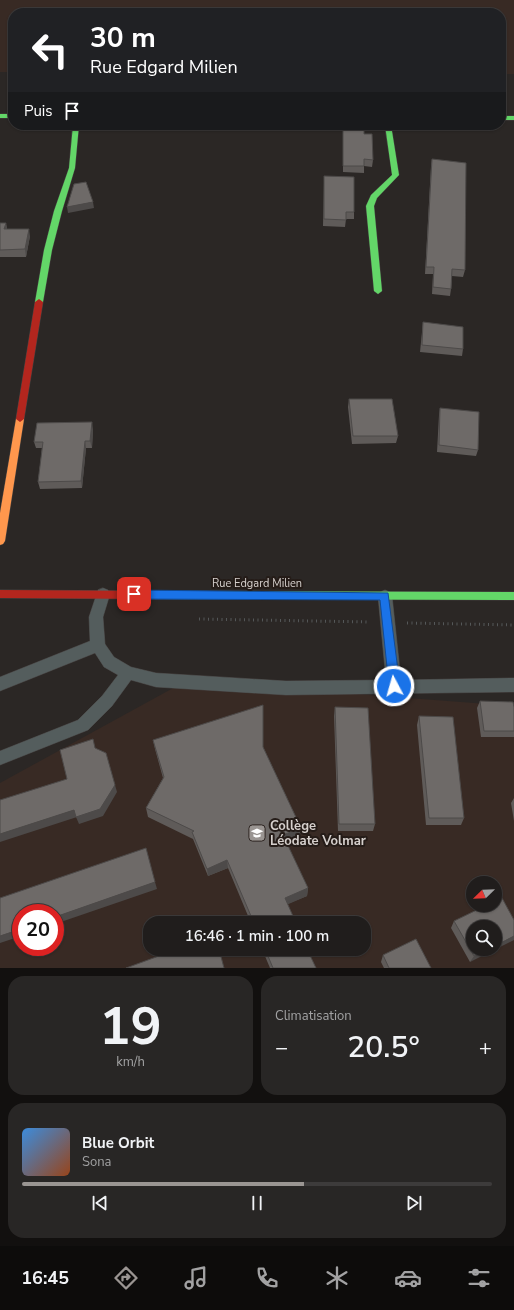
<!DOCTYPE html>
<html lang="fr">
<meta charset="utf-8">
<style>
:root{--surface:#201d1c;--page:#282625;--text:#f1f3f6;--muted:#a2a2a3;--line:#3d3b3b;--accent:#9a9592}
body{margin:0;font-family:"Nunito Sans",sans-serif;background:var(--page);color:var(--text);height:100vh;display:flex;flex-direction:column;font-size:15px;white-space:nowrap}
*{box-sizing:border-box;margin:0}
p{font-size:13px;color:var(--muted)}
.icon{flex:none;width:22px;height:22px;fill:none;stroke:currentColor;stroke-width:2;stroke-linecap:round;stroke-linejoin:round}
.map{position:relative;height:968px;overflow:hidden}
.side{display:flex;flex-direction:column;gap:8px;padding:8px;background:#12100f;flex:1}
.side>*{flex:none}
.banner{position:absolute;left:8px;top:8px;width:498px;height:122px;border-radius:16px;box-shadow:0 1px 3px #0004,0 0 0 1px var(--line);background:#202124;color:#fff;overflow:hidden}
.needle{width:26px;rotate:247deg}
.controls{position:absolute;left:466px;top:876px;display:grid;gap:8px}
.controls a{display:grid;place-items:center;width:36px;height:36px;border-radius:50%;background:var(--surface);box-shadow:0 1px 3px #0004,0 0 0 1px var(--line);font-size:20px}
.speed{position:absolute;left:12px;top:904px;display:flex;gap:8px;font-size:20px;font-weight:700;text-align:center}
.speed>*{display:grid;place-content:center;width:52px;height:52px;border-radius:50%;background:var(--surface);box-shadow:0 1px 3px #0004,0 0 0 1px var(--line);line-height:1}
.speed .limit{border:6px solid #d22;background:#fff;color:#111}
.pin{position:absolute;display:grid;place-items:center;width:34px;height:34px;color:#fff;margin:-17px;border-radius:8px;box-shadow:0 2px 6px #0006}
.me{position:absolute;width:44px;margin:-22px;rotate:354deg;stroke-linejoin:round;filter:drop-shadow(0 0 3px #0008)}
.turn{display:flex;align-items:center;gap:14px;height:84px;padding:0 16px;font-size:18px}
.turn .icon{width:52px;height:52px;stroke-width:2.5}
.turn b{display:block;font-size:28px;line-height:34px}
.then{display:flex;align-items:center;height:38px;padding:0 16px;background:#0003;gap:8px;font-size:15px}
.big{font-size:30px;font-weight:600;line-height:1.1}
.side .card{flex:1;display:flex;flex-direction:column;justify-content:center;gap:6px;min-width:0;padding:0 14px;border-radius:16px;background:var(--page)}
.side .dial{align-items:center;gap:0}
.dial b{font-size:52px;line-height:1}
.song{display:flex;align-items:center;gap:12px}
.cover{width:48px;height:48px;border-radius:6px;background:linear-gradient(135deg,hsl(210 70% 55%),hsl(20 70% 35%))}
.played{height:4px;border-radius:2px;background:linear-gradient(90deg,var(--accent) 60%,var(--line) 60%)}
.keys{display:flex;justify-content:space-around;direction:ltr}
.heat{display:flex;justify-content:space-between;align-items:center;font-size:22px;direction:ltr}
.side .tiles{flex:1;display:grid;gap:8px;grid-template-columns:1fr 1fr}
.card:last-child{grid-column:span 2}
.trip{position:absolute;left:143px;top:916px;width:228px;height:40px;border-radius:16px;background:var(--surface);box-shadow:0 1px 3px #0004,0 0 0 1px var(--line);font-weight:600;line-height:40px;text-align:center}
.tabs{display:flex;height:64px;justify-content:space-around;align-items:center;background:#0d0c0b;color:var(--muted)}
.tabs .icon{width:28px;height:28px}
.tabs .on{color:var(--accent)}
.tabs b{font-size:18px;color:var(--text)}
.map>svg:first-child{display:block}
</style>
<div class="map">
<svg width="514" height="968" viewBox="0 0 514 968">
<rect width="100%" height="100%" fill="#2b2725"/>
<path fill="#382a24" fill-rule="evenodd" d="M0 0H514V74H501V13H13V72H0Z
M186 681 514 706V968H0V783ZM473 883H495V905H473ZM21 913H55V947H21ZM150 923H364V949H150ZM473 927H495V949H473Z"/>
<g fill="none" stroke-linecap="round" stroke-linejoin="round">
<g stroke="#464241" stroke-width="1">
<path id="lane" d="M103 588 108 590 110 594 103 617 105 644 114 657 131 667 156 673 286 681 386 680 378 596 380 592 385 590 390 592 392 596 401 680 514 678V692L286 695 156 687 131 680 112 706 88 730 0 765V751L78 720 102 696 118 675 104 667 95 653 0 691V677L90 641 89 617 98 590Z"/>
</g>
<g stroke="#464241" stroke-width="1">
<path id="fast" d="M0 114H13V118H0Z
M501 116H514V120H501Z
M73 125H79L75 168 62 211 52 250 43 302 39 305 35 302 44 250 54 211 69 168Z
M385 125H391L399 175 377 198 374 206 382 291 378 294 374 291 366 206 371 195 392 175Z
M156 591 514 592V600L156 599 153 598 151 595 153 592Z"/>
</g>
<g stroke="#464241" stroke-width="1">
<path id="slow" d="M20 416 24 419 5 541 3 544 0 545V513L16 419Z"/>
</g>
<g stroke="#464241" stroke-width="1">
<path id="jam" d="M39 299 43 302 24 419 20 422 16 419 35 302Z
M0 590 156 591 159 592 161 595 159 598 156 599 0 598Z"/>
</g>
<path stroke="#555859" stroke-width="3" stroke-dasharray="1 3.5" stroke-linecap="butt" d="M199 619 370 622
M407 623 514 625"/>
<use href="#lane" fill="#545d5d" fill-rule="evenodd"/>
<use href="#fast" fill="#63d668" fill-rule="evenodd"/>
<use href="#slow" fill="#ff974d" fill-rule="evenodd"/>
<use href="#jam" fill="#b3261e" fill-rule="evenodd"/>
</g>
<path fill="#5f5b59" d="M343 127 364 134 373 160 372 167 364 166V173L343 172Z
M432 159 465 270 463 277 452 276 451 289 450 296 432 294 433 274H425L431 166Z
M324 183 354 212V219H346L345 227 323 226Z
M0 223H6L7 229 30 236 26 257H0Z
M423 322 463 349 462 356 420 352Z
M349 399 398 436 396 443 352 444 348 407Z
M440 408 478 450 476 456 437 452 439 415Z
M93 429 92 448H86L82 488 40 489 38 482 42 448H36L34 442Z
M480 701 514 707V737H481L477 708Z
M335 707 375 824 373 831H338L334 716Z
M419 716 464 818 461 825H426L417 725Z
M153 740 263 747 301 828 300 836 286 842 308 888 307 896 287 904 296 923H251L228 868 208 876 193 839 148 817 146 808 163 778 155 749Z
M514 798V821L511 803Z
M514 920 470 962 451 928 454 921Z
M262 949H307L316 968H270Z
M383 955 431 968H384L381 962Z"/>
<path fill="#4d4a49" d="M93 202 94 208 68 213 67 207Z
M6 223 7 230 4 229Z
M29 229 30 236 26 257 25 249Z
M92 422 93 429 92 448 90 441Z
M85 441 86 448 82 488 81 481Z
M115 785 117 792 103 816 79 824 76 817Z
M74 810 77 817 0 842V834Z
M301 828 300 836 283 844V835Z
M227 860 228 868 208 876 207 869Z
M155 882 157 889 55 924V917Z
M308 888 307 896 284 906 285 898Z
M21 929V936L0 943V936Z
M514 936V940L470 962 474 956 488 949H495V946Z"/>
<path fill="#6e6a68" stroke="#4d4a49" d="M343 127H364V134H372L373 160 364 159V166H343Z
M432 159 466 163 465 270 452 269 451 289 433 287 434 267H426Z
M324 176 354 177V212H346V220L324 219Z
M86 182 93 202 67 207 74 184Z
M0 223H6L4 229H29L25 249 0 250Z
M423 322 463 327V349L422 345Z
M349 399H392L398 436H353Z
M440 408 479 412 478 450 439 445Z
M92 422 90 441H85L81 481 38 482 43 442H34L37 423Z
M480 701 513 702 514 707V731H484Z
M263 705V747L301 828 283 835 308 888 285 898 296 923H254L227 860 207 869 192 832 194 831 146 808 164 777 153 740Z
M335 707 368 708 375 824H339Z
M419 716 453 717 464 818H429Z
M93 739 95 748 106 753 115 785 100 809 76 817 74 810 0 834V800L67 779 60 750Z
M146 848 155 882 55 917V913H21V929L0 936V898Z
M502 898 514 920V936L495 946V927H473V949H488L474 956 454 921 487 905H495V901Z
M416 939 431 968H389L383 955Z
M178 949H219L224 968H126Z
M265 949H307L316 968H273Z"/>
<path fill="#1a73e8" stroke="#114b97" d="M134 590 388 593 400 686 398 690 394 691 391 690 389 686 380 600 134 599 130 597 129 594 130 592Z"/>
<defs>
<g id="school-square" transform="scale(0.9)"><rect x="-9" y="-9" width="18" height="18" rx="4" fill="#9a9592" stroke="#251c18"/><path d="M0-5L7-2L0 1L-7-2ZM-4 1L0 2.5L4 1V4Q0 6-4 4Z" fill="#fff"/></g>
</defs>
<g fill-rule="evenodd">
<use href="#school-square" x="257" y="833"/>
</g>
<g text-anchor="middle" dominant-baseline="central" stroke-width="4" stroke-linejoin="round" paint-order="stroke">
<g font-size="11" fill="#d6d0cd" stroke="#251c18">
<text x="257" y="583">Rue Edgard Milien</text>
</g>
<g font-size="13" font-weight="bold" fill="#d6d0cd" stroke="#251c18" text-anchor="start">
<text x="270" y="826">Collège<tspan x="270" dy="15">Léodate Volmar</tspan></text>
</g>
</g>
</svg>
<div class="controls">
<a><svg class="needle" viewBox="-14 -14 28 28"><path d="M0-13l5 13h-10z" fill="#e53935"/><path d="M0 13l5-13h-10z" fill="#a2a2a3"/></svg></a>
<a><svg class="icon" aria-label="search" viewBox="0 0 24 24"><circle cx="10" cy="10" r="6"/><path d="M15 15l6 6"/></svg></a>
</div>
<div class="speed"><div class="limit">20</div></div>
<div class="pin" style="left:134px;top:594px;background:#d93025"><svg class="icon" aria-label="arrive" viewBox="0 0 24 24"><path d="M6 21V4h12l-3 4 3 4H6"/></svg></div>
<svg class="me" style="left:394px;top:686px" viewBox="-20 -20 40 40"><circle r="17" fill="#1a73e8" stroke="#fff" stroke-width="3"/><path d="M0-11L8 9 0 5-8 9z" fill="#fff"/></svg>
<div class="trip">16:46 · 1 min · 100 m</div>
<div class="banner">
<div class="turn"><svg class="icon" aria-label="left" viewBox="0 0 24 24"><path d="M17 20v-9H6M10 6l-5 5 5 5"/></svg><div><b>30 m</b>Rue Edgard Milien</div></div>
<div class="then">Puis<svg class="icon" aria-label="arrive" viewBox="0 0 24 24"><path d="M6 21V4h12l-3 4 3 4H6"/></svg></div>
</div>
</div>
<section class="side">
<div class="tiles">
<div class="card dial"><b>19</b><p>km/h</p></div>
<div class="card"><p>Climatisation</p>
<div class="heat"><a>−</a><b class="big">20.5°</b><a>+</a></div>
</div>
<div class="card">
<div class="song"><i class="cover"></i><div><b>Blue Orbit</b><p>Sona</p></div></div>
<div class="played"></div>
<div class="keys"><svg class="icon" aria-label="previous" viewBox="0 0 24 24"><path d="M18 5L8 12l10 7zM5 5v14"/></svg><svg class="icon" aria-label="pause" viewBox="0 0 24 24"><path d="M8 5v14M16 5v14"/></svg><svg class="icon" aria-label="next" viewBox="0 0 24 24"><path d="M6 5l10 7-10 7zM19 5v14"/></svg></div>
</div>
</div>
</section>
<nav class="tabs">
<b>16:45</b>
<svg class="icon on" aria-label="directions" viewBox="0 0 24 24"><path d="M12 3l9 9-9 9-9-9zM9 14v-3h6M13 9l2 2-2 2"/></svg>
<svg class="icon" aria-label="music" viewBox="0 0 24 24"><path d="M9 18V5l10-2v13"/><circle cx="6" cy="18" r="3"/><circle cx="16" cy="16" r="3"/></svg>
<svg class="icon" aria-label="phone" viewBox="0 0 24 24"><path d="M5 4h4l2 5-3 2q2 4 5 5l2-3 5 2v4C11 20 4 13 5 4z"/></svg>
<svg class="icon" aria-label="climate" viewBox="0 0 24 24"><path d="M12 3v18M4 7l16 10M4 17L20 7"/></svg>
<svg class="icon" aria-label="car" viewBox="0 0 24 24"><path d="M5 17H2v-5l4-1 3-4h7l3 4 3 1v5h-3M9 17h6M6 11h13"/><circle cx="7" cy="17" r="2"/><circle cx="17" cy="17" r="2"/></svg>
<svg class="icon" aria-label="filters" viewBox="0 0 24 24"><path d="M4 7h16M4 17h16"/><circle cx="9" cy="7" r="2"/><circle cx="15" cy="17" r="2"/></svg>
</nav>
